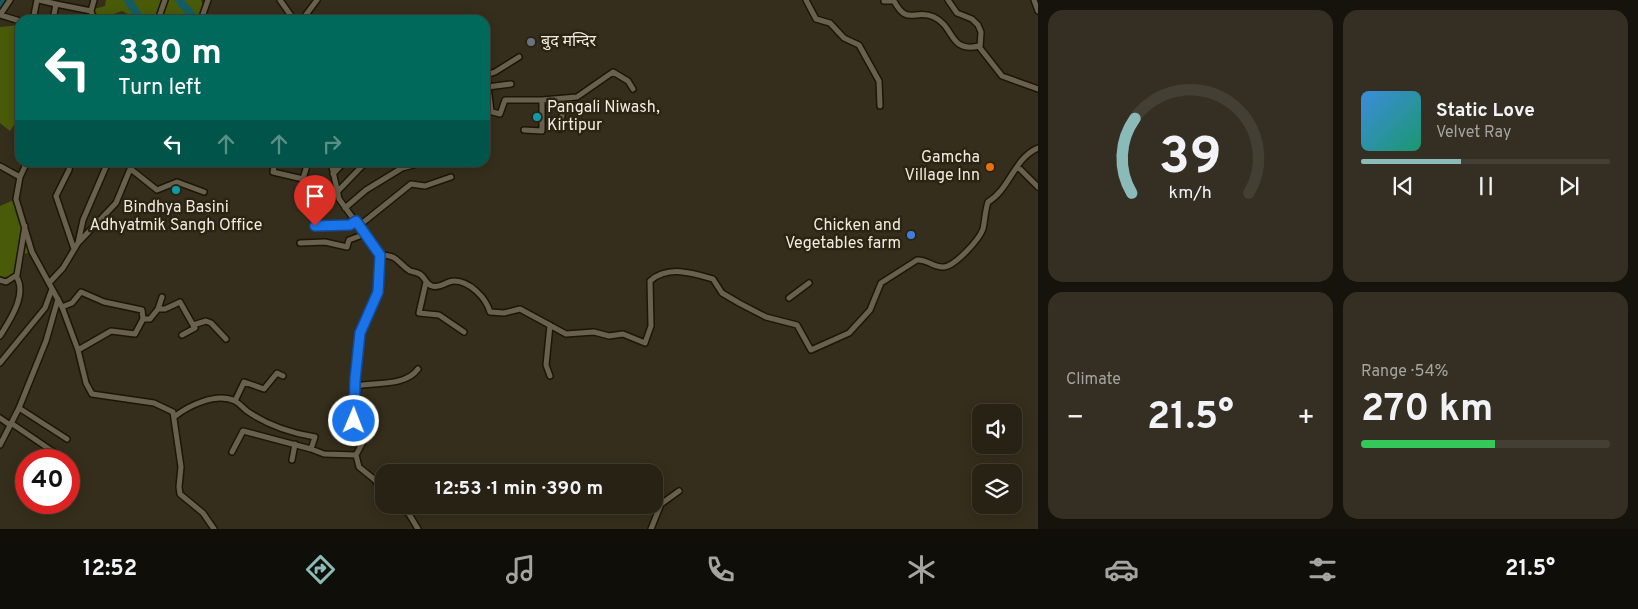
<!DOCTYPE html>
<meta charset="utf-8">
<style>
:root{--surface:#282215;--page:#342f22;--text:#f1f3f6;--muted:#a5a4a0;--line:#443f34;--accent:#8bbbb9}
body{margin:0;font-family:Overpass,"Noto Sans Devanagari",sans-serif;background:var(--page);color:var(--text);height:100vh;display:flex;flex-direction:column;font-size:19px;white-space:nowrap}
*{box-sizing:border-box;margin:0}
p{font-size:16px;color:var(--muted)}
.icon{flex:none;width:28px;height:28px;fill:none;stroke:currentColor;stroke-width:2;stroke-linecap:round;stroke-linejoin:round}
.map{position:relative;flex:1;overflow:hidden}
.side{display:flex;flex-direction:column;gap:10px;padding:10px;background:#16130c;width:600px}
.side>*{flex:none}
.banner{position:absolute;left:15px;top:15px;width:475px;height:152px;border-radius:15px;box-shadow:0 2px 12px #0003,0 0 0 1px var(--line);background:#00695c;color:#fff;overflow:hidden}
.controls{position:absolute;left:972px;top:404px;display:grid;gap:10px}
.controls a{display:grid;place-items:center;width:50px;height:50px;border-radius:10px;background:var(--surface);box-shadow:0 2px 12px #0003,0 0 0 1px var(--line);font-size:25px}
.speed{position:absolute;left:15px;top:449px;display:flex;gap:10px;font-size:25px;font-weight:700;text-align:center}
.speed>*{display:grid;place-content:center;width:65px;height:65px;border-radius:50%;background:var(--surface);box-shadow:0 2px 12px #0003,0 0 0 1px var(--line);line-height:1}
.speed .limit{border:8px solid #d22;background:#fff;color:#111}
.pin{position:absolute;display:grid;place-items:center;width:42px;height:42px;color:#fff;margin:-51px -21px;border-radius:50% 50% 50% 0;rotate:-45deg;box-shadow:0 0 5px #0007}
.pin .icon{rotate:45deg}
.me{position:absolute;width:55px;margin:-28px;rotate:1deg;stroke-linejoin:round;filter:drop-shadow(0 0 4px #0008)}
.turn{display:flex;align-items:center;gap:18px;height:105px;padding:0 20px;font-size:22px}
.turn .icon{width:65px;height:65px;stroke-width:2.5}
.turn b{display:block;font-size:35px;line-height:42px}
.lanes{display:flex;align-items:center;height:48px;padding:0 20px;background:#0003;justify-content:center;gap:25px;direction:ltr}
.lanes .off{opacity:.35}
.big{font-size:38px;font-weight:700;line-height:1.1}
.side .tile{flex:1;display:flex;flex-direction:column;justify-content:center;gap:8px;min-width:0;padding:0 18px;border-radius:15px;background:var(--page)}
.side .dial{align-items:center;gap:0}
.dial svg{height:130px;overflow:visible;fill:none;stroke:var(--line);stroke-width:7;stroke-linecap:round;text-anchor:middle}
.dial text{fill:var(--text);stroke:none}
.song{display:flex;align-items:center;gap:15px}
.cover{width:60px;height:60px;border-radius:8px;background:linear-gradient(135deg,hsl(210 70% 55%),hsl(160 70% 35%))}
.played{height:5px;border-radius:2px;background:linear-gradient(90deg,var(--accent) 40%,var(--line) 40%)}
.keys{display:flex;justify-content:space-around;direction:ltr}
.heat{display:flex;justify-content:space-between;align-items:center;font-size:28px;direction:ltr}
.charge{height:8px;border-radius:4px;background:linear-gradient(90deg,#34c759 54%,var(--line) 0)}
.side .tiles{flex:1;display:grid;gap:10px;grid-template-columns:repeat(2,1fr)}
.trip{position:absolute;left:375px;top:464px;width:288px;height:50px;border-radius:15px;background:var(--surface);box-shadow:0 2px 12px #0003,0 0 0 1px var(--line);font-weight:700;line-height:50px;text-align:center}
.dock{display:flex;height:80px;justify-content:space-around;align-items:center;background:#100e08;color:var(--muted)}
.dock .icon{width:35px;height:35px}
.dock .active{color:var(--accent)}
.dock b{font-size:22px;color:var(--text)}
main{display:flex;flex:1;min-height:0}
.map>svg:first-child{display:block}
</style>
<main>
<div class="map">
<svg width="1038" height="529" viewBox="0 0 1038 529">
<rect width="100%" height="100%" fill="#352e1c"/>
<path fill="#495b09" d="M106 0H201L208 20H138L122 11 108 16 94 13V9L105 6Z
M20 25V116L10 131 0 123V27Z
M16 199 31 245 27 254 22 252 17 274 0 279V206Z"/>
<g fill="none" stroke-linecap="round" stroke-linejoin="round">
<path stroke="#155b64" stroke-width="8" d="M128 0 141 20
M179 0 196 20
M0 8 6 0"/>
<g stroke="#1d1605" stroke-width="8">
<path id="minor" d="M10 0 0 15 20 21
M39 0 56 4 53 20
M280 0 294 20
M806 0 816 19 830 23 844 38 859 45 879 81 880 106
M948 0 957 13 972 19 978 25 981 32 980 48 1002 76 1038 89
M1034 0 1038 11
M884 1H894C908 27 915 8 934 17 955 27 949 53 979 46
M56 4 91 11 94 0
M91 11 94 20
M33 20 37 0
M110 20 112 19
M158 20 165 0
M201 20 208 0
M302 20 317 0
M486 71 491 111
M486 75 495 72 519 57
M487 87 511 84
M485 110 500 114 505 100H542L577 97 613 72 628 81 633 89
M560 129 563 109
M524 130 542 131V100
M70 162 69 170 56 196 74 249
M220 162 235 164
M275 162 273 172 303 179 308 162
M331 162 339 199 380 255 378 291 361 329 358 346 355 421 364 440 356 455 359 467 375 480 384 494
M0 166 20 177 16 199 32 252 62 307 78 350 86 383 92 394 154 403 173 412 181 467 179 487 180 494 203 513 214 529
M1018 167 1038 187
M132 170 157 190 177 182 204 192
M333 174 344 162
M20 177 27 162
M339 190 363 165 362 162
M345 208 366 190 402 168 425 162
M360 225 411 184 425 186 451 177
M315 226 350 225 356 221
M78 243 83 220 108 162
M300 243 325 242 347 247 349 240 365 234
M380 255C399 255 397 263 410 271 413 272 418 272 421 275 425 278 426 284 432 286 440 289 446 281 454 281 470 281 486 298 490 312L504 313 520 309 566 334 594 332 609 336 623 334 645 343 651 326 650 281C668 265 693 273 713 279L722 293 739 303 766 317 797 325 811 350 849 333 870 310 881 283 917 260C927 259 934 268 944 267 955 266 979 240 983 229 985 220 985 211 988 202 1010 189 1014 158 1038 148
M0 280 6 282 17 275 25 226
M426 282 419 313 439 315 464 332
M49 283 63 268 78 243 116 203 133 162
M789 298 809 283
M62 307 72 303 81 292 104 302 142 310 143 319
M158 309H165L180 302 193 325
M182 335 195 328 193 325 206 321 211 323 226 339
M0 336C10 320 28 294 16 276
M78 350 111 331 135 334 143 319H150L158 309 162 297
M0 363 45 308 52 289
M550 376 546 365 550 325
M355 386C375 382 405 387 418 369
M235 401 244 382 264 389 277 373 283 376
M19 408 67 439
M174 417C188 406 216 392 235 401 239 403 243 408 247 411 267 425 291 433 315 437L311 449 324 454 356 455
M0 418 10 425
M11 423 58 455
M0 445 19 408 46 341 58 299
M232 452 243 431 311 449
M292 460 295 444
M396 505 409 514 418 529
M651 529 661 504 679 491"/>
</g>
<use href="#minor" stroke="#69614d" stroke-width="5"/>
</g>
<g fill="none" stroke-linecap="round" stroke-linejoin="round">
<g stroke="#114b97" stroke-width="12">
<path id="route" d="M315 226 350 225 356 221 380 255 378 292 360 333 355 380 354 421"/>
</g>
<use href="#route" stroke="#1a73e8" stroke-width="9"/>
</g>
<circle fill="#6b7280" stroke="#2b2412" stroke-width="2" cx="531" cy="42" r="5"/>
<g fill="#0f9aa8" stroke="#2b2412" stroke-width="2">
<circle cx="537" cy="117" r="5"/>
<circle cx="176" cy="190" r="5"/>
</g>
<circle fill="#e8710a" stroke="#2b2412" stroke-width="2" cx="990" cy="167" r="5"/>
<circle fill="#3f7fe0" stroke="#2b2412" stroke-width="2" cx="911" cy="235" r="5"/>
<g text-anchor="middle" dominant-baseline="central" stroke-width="5" stroke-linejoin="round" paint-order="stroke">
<g font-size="16" fill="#f0ebe0" stroke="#2b2412" text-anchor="start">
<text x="541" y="42">बुद मन्दिर</text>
<text x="547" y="108">Pangali Niwash,<tspan x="547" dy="18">Kirtipur</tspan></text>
<text x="980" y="158" text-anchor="end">Gamcha<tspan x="980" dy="18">Village Inn</tspan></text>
<text x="176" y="208" text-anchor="middle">Bindhya Basini<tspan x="176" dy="18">Adhyatmik Sangh Office</tspan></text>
<text x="901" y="226" text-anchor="end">Chicken and<tspan x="901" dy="18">Vegetables farm</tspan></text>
</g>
</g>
</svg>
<div class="controls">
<a><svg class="icon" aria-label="sound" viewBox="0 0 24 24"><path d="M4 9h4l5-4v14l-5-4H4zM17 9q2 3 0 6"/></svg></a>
<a><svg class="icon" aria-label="layers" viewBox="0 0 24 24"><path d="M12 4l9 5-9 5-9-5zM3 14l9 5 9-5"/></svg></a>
</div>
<div class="speed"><div class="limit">40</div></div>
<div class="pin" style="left:315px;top:226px;background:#d93025"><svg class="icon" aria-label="arrive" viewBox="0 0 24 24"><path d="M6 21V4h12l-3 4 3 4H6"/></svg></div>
<svg class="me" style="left:354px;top:421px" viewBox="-20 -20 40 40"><circle r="17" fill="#1a73e8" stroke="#fff" stroke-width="3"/><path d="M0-11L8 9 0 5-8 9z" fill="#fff"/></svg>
<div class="trip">12:53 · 1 min · 390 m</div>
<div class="banner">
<div class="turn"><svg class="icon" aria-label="left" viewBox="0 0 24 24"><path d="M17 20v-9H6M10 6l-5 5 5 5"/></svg><div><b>330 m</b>Turn left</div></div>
<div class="lanes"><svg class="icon" aria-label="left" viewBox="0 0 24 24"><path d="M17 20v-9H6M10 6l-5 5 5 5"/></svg><svg class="icon off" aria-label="ahead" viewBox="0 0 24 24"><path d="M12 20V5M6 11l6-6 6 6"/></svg><svg class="icon off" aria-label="ahead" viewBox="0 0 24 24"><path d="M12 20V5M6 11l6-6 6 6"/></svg><svg class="icon off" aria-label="right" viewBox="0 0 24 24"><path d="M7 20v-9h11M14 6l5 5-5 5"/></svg></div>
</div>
</div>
<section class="side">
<div class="tiles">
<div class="tile dial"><svg viewBox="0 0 100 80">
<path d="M14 69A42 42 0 1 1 86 69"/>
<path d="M14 69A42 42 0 0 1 16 23" stroke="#8bbbb9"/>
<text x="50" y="56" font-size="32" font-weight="700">39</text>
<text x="50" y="72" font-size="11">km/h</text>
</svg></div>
<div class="tile">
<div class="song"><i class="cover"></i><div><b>Static Love</b><p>Velvet Ray</p></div></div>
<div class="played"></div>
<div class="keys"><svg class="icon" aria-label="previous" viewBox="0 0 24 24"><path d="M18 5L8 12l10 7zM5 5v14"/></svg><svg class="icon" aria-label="pause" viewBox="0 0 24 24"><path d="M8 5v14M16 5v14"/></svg><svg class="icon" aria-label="next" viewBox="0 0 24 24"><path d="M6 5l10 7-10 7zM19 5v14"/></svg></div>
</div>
<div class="tile"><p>Climate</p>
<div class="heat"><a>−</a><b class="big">21.5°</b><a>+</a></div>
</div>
<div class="tile"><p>Range · 54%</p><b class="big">270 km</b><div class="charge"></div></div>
</div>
</section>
</main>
<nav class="dock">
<b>12:52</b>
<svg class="icon active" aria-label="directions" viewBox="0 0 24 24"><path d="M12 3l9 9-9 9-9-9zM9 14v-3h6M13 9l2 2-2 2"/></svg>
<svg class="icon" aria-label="music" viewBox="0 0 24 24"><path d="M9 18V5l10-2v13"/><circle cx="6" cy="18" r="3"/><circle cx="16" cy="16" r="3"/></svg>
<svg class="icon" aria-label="phone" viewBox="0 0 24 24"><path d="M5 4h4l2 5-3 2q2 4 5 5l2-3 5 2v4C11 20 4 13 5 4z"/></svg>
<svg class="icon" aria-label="climate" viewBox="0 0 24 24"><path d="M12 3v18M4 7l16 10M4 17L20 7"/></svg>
<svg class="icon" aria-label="car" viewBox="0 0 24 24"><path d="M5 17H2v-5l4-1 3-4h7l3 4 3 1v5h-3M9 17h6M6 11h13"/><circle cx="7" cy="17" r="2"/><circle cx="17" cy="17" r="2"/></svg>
<svg class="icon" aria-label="filters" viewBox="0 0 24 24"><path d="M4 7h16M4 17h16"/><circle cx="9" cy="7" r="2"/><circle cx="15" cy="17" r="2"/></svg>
<b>21.5°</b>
</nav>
